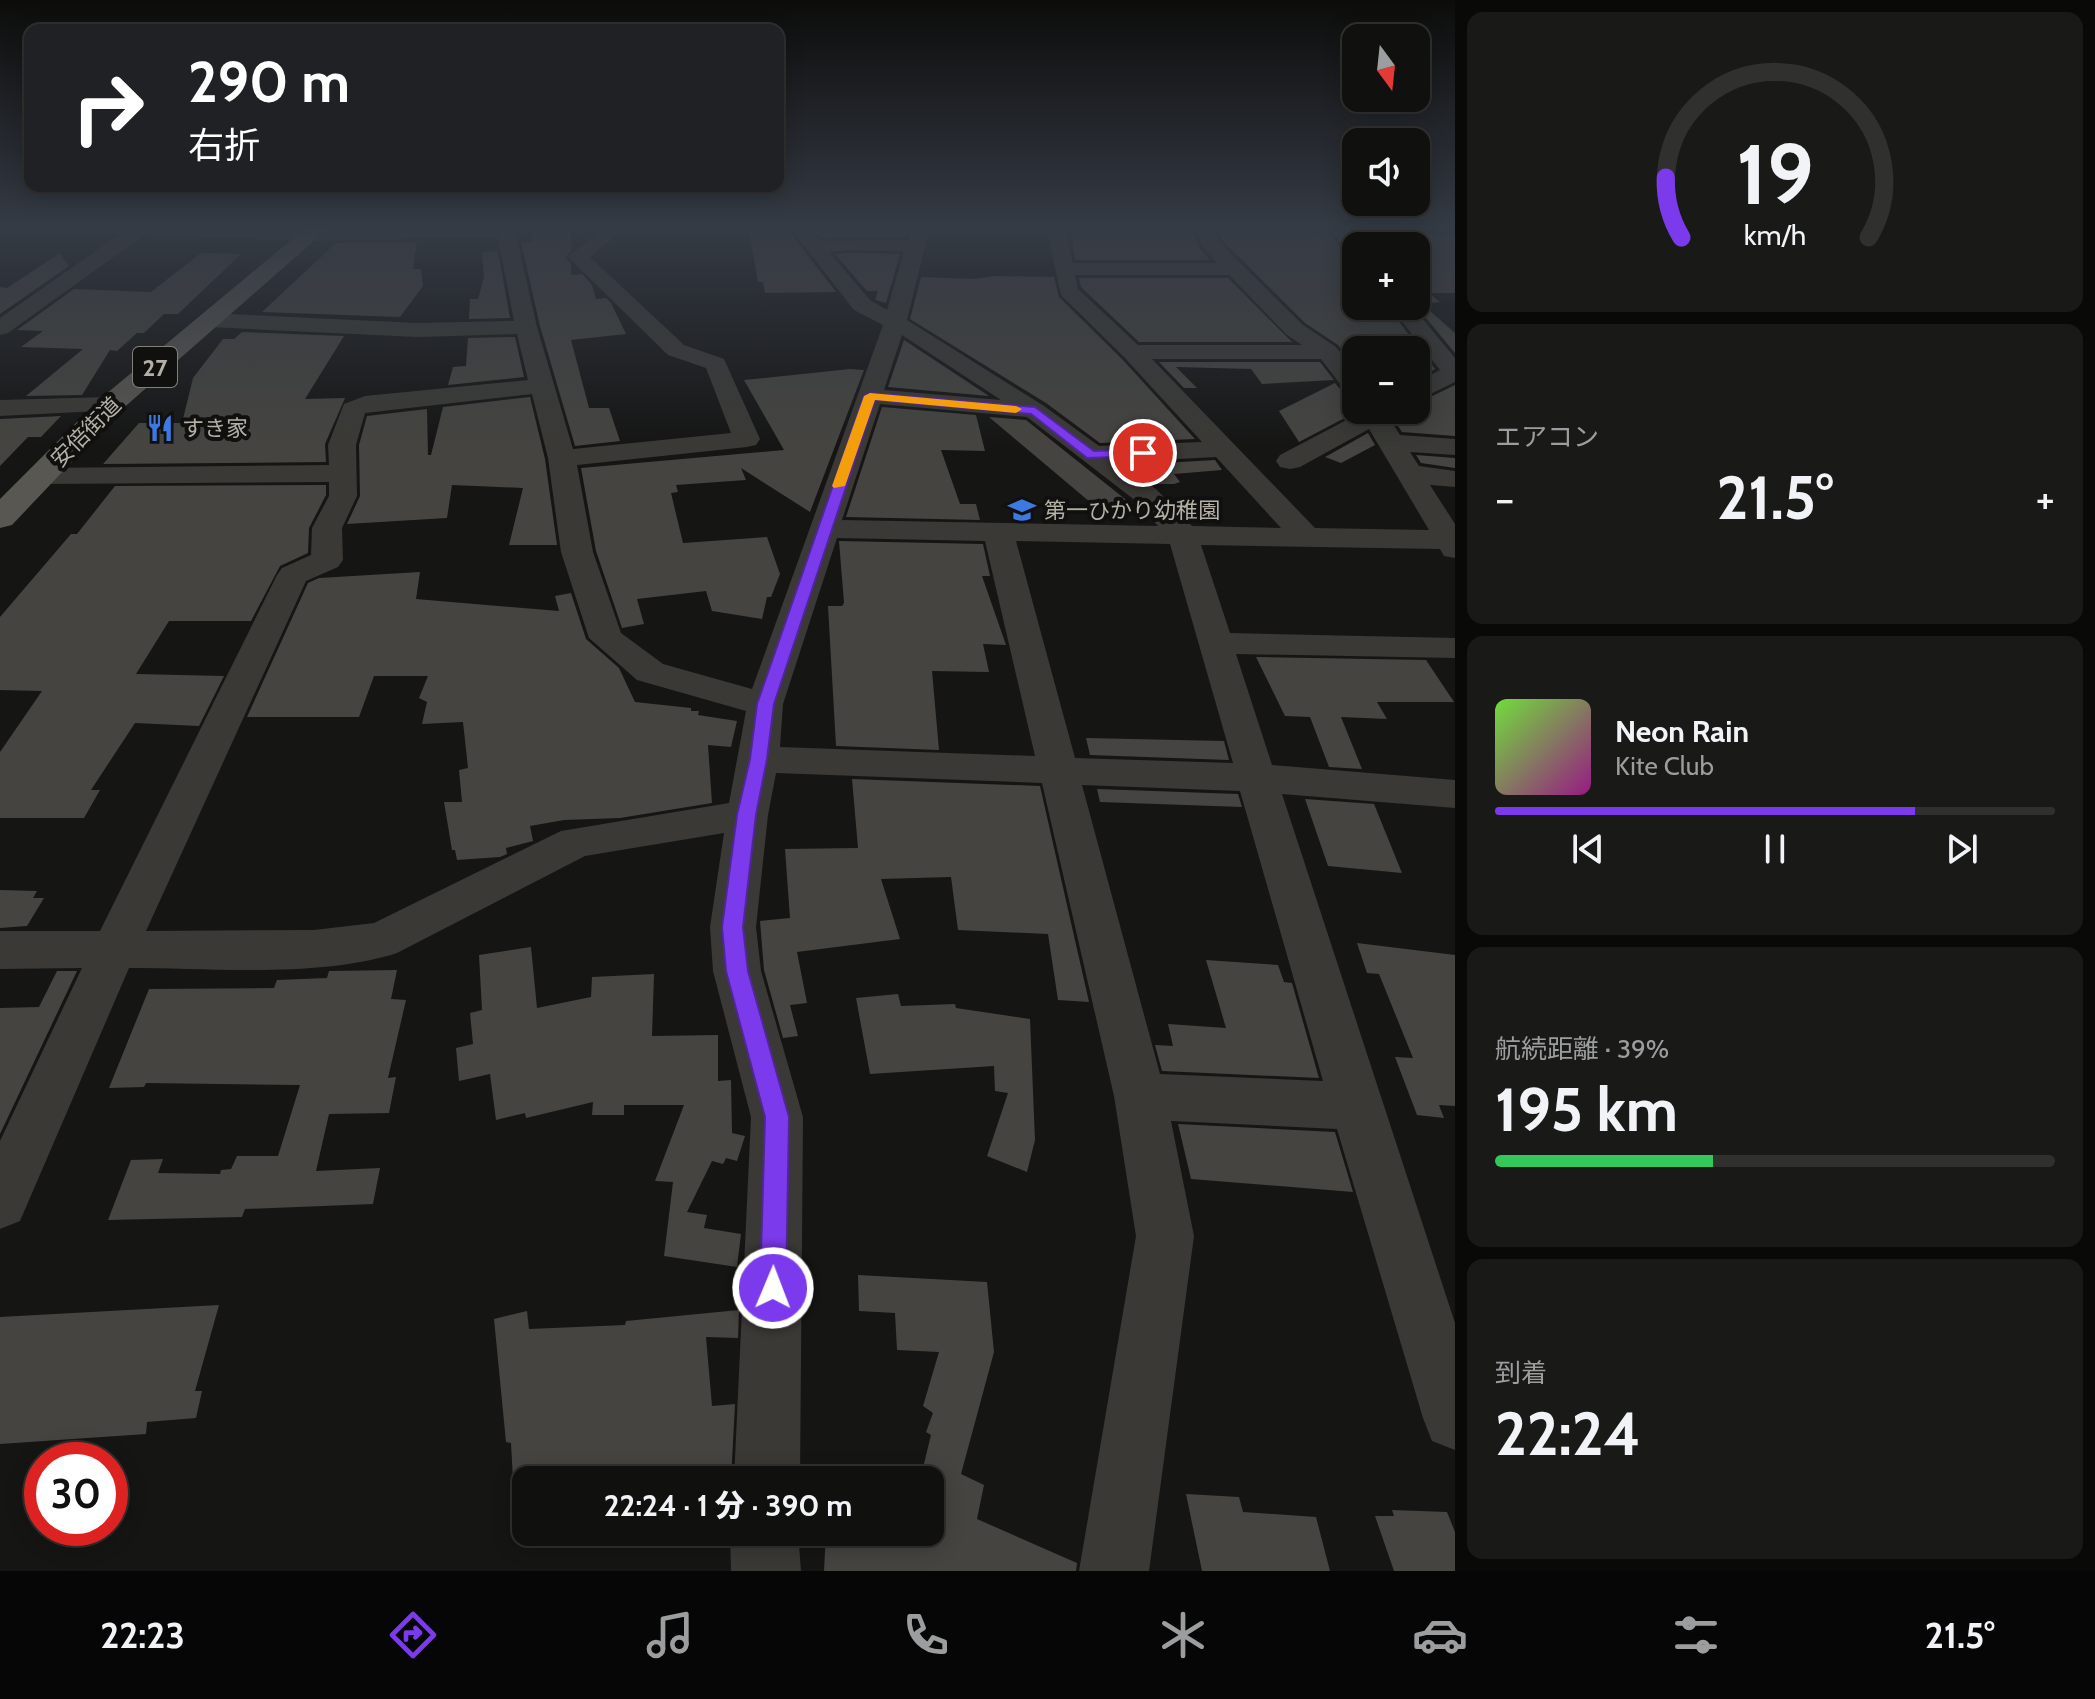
<!DOCTYPE html>
<html lang="ja">
<meta charset="utf-8">
<style>
:root{--surface:#10100f;--page:#191918;--text:#f1f3f6;--muted:#9c9d9e;--line:#30302f;--accent:#7c3aed}
body{margin:0;font-family:Cabin,"Noto Sans JP",sans-serif;background:var(--page);color:var(--text);height:100vh;display:flex;flex-direction:column;font-size:30px;white-space:nowrap}
*{box-sizing:border-box;margin:0}
p{font-size:26px;color:var(--muted)}
.icon{flex:none;width:44px;height:44px;fill:none;stroke:currentColor;stroke-width:2;stroke-linecap:round;stroke-linejoin:round}
.map{position:relative;flex:1;overflow:hidden}
.side{display:flex;flex-direction:column;gap:12px;padding:12px;background:#090908;width:640px}
.side>*{flex:none}
.hud{position:absolute;left:24px;top:24px;width:760px;height:168px;border-radius:16px;box-shadow:0 4px 20px #0003,0 0 0 2px var(--line);background:#202124;color:#fff;overflow:hidden}
.needle{width:52px;rotate:165deg}
.tools{position:absolute;left:1342px;top:24px;display:grid;gap:16px}
.tools a{display:grid;place-items:center;width:88px;height:88px;border-radius:16px;background:var(--surface);box-shadow:0 4px 20px #0003,0 0 0 2px var(--line);font-size:40px}
.speed{position:absolute;left:24px;top:1442px;display:flex;gap:16px;font-size:40px;font-weight:700;text-align:center}
.speed>*{display:grid;place-content:center;width:104px;height:104px;border-radius:50%;background:var(--surface);box-shadow:0 4px 20px #0003,0 0 0 2px var(--line);line-height:1}
.speed .limit{border:12px solid #d22;background:#fff;color:#111}
.pin{position:absolute;display:grid;place-items:center;width:68px;height:68px;color:#fff;margin:-34px;border:4px solid #fff;border-radius:50%;box-shadow:0 2px 8px #0007}
.me{position:absolute;width:88px;margin:-44px;rotate:1deg;stroke-linejoin:round;filter:drop-shadow(0 0 6px #0008)}
.turn{display:flex;align-items:center;gap:28px;height:168px;padding:0 32px;font-size:36px}
.turn .icon{width:104px;height:104px;stroke-width:2.5}
.turn b{display:block;font-size:56px;line-height:68px}
.big{font-size:60px;font-weight:800;line-height:1.1}
.side .widget{flex:1;display:flex;flex-direction:column;justify-content:center;gap:12px;min-width:0;padding:0 28px;border-radius:16px;background:var(--page)}
.side .dial{align-items:center;gap:0}
.dial svg{height:208px;overflow:visible;fill:none;stroke:var(--line);stroke-width:7;stroke-linecap:round;text-anchor:middle}
.dial text{fill:var(--text);stroke:none}
.song{display:flex;align-items:center;gap:24px}
.cover{width:96px;height:96px;border-radius:12px;background:linear-gradient(135deg,hsl(100 70% 55%),hsl(310 70% 35%))}
.played{height:8px;border-radius:4px;background:linear-gradient(90deg,var(--accent) 75%,var(--line) 75%)}
.keys{display:flex;justify-content:space-around;direction:ltr}
.heat{display:flex;justify-content:space-between;align-items:center;font-size:44px;direction:ltr}
.charge{height:12px;border-radius:6px;background:linear-gradient(90deg,#34c759 39%,var(--line) 0)}
.trip{position:absolute;left:512px;top:1466px;width:432px;height:80px;border-radius:16px;background:var(--surface);box-shadow:0 4px 20px #0003,0 0 0 2px var(--line);font-weight:800;line-height:80px;text-align:center}
.tabs{display:flex;height:128px;justify-content:space-around;align-items:center;background:#060606;color:var(--muted)}
.tabs .icon{width:56px;height:56px}
.tabs .on{color:var(--accent)}
.tabs b{font-size:36px;color:var(--text)}
main{display:flex;flex:1;min-height:0}
.map>svg:first-child{display:block}
</style>
<main>
<div class="map">
<svg width="1455" height="1571" viewBox="0 0 1455 1571">
<rect width="100%" height="100%" fill="#151514"/>
<path fill="#454440" d="M531 226H571V251L565 257 571 264V275L582 274 592 285 596 299 606 298 611 303 626 334 571 340 589 408H609L620 441 575 446 540 326 521 242H533Z
M875 227 908 228 906 237 821 238 814 229Z
M1070 227 1193 229 1199 247 1210 260H1075Z
M1217 229H1282L1330 234 1347 256 1356 259V306H1387L1435 369 1416 380V350H1356V367L1338 345 1305 323 1224 242Z
M749 230H788L836 292 765 293 763 282H758Z
M1357 234 1455 235V293H1429L1440 302 1422 304 1455 333V353L1416 306V246H1366Z
M417 242 413 269H421L423 286 400 317 262 312 336 243Z
M498 251 510 318 469 319 470 299H478L484 277 482 252Z
M60 253 69 266 0 314V287L7 288Z
M201 253 241 254 178 314H164L144 333H137L117 351 110 350 82 395 26 396 83 349 21 347 43 331 17 330 74 289 151 292Z
M849 253 900 254 886 303 875 300 878 291H867L835 254Z
M995 276 1054 277 1059 297 1122 359 1195 439 1100 443 1046 403 910 319 921 277 973 279Z
M1079 278H1228L1292 342H1139L1081 287Z
M242 332 344 336 305 399 345 398 325 444 326 462 103 464 139 423H182L193 378 223 339H234Z
M515 337 524 377 448 385 453 367 466 366 468 338Z
M904 340 989 396 888 387Z
M1159 362H1320L1334 380 1262 384 1251 369 1176 367 1197 388H1184Z
M850 369 864 370 810 512 741 468 746 480 676 485 678 492 671 493 683 543 767 537 780 574 771 597H767L762 619 712 611 706 591 637 599 644 624 622 628 596 551 581 468 784 450 744 380Z
M1335 383 1345 395 1356 398V412L1299 442 1279 411Z
M1455 385V436L1402 432 1393 418 1399 413 1416 410V404Z
M530 397 545 459 557 545H509L523 488 452 485 447 518 347 524 360 496 359 445 367 416 427 409 428 455H431L443 407Z
M882 407 976 415 985 451 941 450 960 504H976L980 520 846 517Z
M61 416 41 437H28L0 466V419Z
M989 417 1026 420 1135 507 1103 513Z
M1368 433 1375 445 1341 463 1325 457Z
M1416 455 1455 458V468L1421 463Z
M1215 460 1222 470 1174 474 1180 482 1174 484H1155L1128 465Z
M326 485V495L309 528 308 553 280 566 251 621H169L136 674 224 676 199 726 135 723 91 790H100L84 818H0V752L42 691 0 690V617L71 534H77L115 486Z
M839 541 983 544 990 576H982L1006 645 983 644 989 672 932 671 939 750 836 746 828 606H842L844 603Z
M420 572 416 599 559 611 555 596 571 593 586 639 619 668 635 702 691 708V711H699L698 715 737 721 731 747 708 745 712 803 620 818 564 820 530 826 533 841 506 848 507 854 500 857 457 860 455 850H452L444 802H462L459 770 468 768 463 722 422 724 427 702 419 698 428 676H374L359 717H247L308 583 319 578Z
M1256 657 1426 660 1454 702H1377L1387 719 1341 717 1362 769 1329 767 1310 717 1285 716Z
M1086 738 1224 741 1229 760 1090 755Z
M852 779 1040 786 1089 1002 1058 1000 1048 934 958 930 951 877 881 879 900 939 797 952 807 1003 790 1005 798 1036 783 1038 764 970 760 921 790 918 785 849 858 848Z
M1097 789 1238 794 1242 807 1100 802Z
M1305 799 1374 804 1402 873 1328 866Z
M0 890 37 891 33 898H44L27 926 0 928Z
M1357 943 1455 955V1106L1439 1105 1444 1118 1417 1115 1395 1057 1413 1058 1379 974 1367 973Z
M531 947 537 1008 591 997 592 977 654 974 652 1036 718 1035V1081L731 1080 732 1133 745 1136 737 1161 726 1158 723 1164 712 1161 687 1212 707 1215 704 1228 741 1234 737 1267 664 1256 673 1182 655 1181 684 1105H624V1115H592L593 1102 526 1118 525 1113 496 1120 490 1074 459 1081 456 1048 473 1044 470 1013 482 1010 479 955Z
M1206 960 1278 965 1284 982 1292 983 1319 1078 1162 1071 1155 1045 1173 1046 1168 1024 1226 1028Z
M397 970 391 999 406 1000 388 1078 396 1077 389 1113 329 1114 316 1171 380 1168 373 1204 245 1209 242 1217 108 1220 131 1160 163 1159 158 1173 220 1174 221 1170 231 1169 237 1156H278L300 1085 146 1083 144 1087 109 1088 149 989 274 988 277 980 327 978 329 971Z
M57 971H77L0 1134V1008L39 1007Z
M898 994 901 1006 955 1004 956 1008 1030 1019 1035 1140 1027 1172 987 1156 1008 1093 995 1091 994 1066 870 1074 856 998Z
M1178 1124 1335 1132 1353 1192 1191 1179Z
M858 1275 987 1282 994 1352 961 1474 984 1485 977 1519 1077 1563 1076 1571H824L826 1532H871L906 1538 907 1532H930V1480H920L931 1435 926 1432 933 1413 923 1406 939 1352 897 1350 895 1313 859 1311Z
M219 1305 195 1391H202L196 1418 147 1422 146 1434 0 1444V1317Z
M739 1310 738 1338 706 1337 712 1406 735 1404 731 1480H676V1469L610 1480H513L511 1443 506 1442 494 1319 527 1311 529 1329 625 1325 626 1321Z
M1186 1494 1239 1497 1243 1512 1316 1517 1330 1571H1202Z
M1392 1510 1447 1512 1455 1532V1571H1394L1375 1516H1394Z"/>
<g fill="none" stroke-linecap="round" stroke-linejoin="round">
<path fill="#3a3935" fill-rule="evenodd" d="M11 226 320 229 514 226 537 327 573 449 731 433 706 368 668 355 568 257 606 226H627L590 257 684 345 724 359 760 439 756 445 747 447 577 465 593 552 621 633 663 664 752 689 883 325 854 310 789 226H808L820 241 908 240 912 226H930L907 320 1044 406 1099 446 1202 442 1124 357 1061 295 1046 226H1064L1073 263H1217L1202 246 1195 226H1213L1221 244 1303 325 1336 347 1356 372V395L1347 393 1321 359H1152L1315 528 1429 530 1369 429 1300 467 1290 469 1280 467 1276 461 1280 455 1360 413 1358 410H1397L1389 418 1400 435 1455 439V455L1410 452 1419 466 1455 471V487L1430 485 1455 524V558L1444 556 1440 549 1201 545 1230 633 1455 638V658L1236 654 1272 765 1455 780V808L1282 794 1455 1323V1450L1432 1441 1423 1418 1337 1129 1171 1121 1194 1236 1149 1571H1079L1136 1236 1114 1096 1042 783 776 773 768 815 756 927 761 971 803 1117 800 1480H734L751 1117 713 971 710 927 724 833 585 856 397 953C320 978 211 968 129 968L20 1221 0 1229V1141L82 968 0 969V931H100L277 575 282 568 311 555 312 528 329 496V482L43 484 33 482 29 476 33 470 43 468 329 465 328 445 344 404 365 396 528 380 517 334 417 337 210 327 199 320 210 313 417 323 514 321 498 237 311 241 144 235 8 333 0 335V318L120 234 20 232ZM849 250 904 251 887 310 870 300 829 252ZM1075 275H1229L1287 335 1302 345H1138L1078 289ZM902 335 1001 400 884 390ZM532 394 548 458 561 552 589 638 637 680 746 711 729 803 561 831 374 923 314 930 146 931 306 581 338 567 343 560 342 528 357 496 356 445 365 413ZM880 404 1027 417 1136 501 1158 526 842 520ZM1216 457 1281 528 1192 526 1156 489 1120 462ZM837 538 985 541 1035 756 780 747 783 704ZM1016 541 1170 544 1233 763 1075 758ZM1082 785 1240 791 1323 1081 1160 1074Z
M1328 226H1347L1363 246H1356V256L1349 254Z
M1390 306H1412L1455 358V382L1416 401V383L1440 370Z
M110 397 119 400 123 405 119 410 0 416V400Z
M730 1532H798L801 1571H731Z"/>
<path fill="#585751" fill-rule="evenodd" d="M308 226H331L120 411 12 525 0 528V499L100 399Z"/>
</g>
<linearGradient id="sky" x2="0" y2="1"><stop stop-color="#0c0c0b"/><stop offset="0.51" stop-color="#353b45"/><stop offset="1" stop-color="#353b45" stop-opacity="0"/></linearGradient>
<rect width="1455" height="446" fill="url(#sky)"/>
<path fill="#7c3aed" stroke="#51269a" stroke-width="2" d="M870 393 1035 407 1094 451 1143 449 1149 453 1143 456 1087 458 1031 414 875 400 774 704 767 759 756 815 743 927 748 971 789 1117 786 1288 783 1297 773 1301 763 1297 760 1288 765 1117 726 971 722 927 737 815 750 759 757 704 864 396Z"/>
<path fill="#f59e0b" d="M870 393 1016 406 1022 409 1016 413 875 400 845 486 834 488 832 486 864 396Z"/>
<defs>
<g id="restaurant-bare" transform="scale(2.16)"><path d="M-5-6h1v4h1v-4h1v4h1v-4h1v5L-1.5 .5V6h-2V.5L-5-1ZM5-6V6H3V1.5H1.5Q1.5-4 5-6Z" fill="#3d79e3" stroke="#10100f" stroke-width="2.5" paint-order="stroke"/></g>
<g id="school-bare" transform="scale(2.16)"><path d="M0-5L7-2L0 1L-7-2ZM-4 1L0 2.5L4 1V4Q0 6-4 4Z" fill="#3d79e3" stroke="#10100f" stroke-width="2.5" paint-order="stroke"/></g>
</defs>
<g fill-rule="evenodd">
<use href="#restaurant-bare" x="160" y="428"/>
<use href="#school-bare" x="1022" y="510"/>
</g>
<g text-anchor="middle" dominant-baseline="central" stroke-width="8" stroke-linejoin="round" paint-order="stroke">
<g font-size="22" fill="#b4b0a6" stroke="#10100f" text-anchor="start">
<text x="182" y="428">すき家</text>
<text x="1044" y="510">第一ひかり幼稚園</text>
</g>
<g font-size="22" fill="#b4b0a6" stroke="#10100f">
<text transform="translate(86 432) rotate(-45)">安倍街道</text>
</g>
<rect fill="#10100f" stroke="#838079" stroke-width="2" x="133" y="347" width="44" height="40" rx="6"/>
<g font-size="24" font-weight="bold" fill="#b4b0a6">
<text x="155" y="367">27</text>
</g>
</g>
</svg>
<div class="tools">
<a><svg class="needle" viewBox="-14 -14 28 28"><path d="M0-13l5 13h-10z" fill="#e53935"/><path d="M0 13l5-13h-10z" fill="#9c9d9e"/></svg></a>
<a><svg class="icon" aria-label="sound" viewBox="0 0 24 24"><path d="M4 9h4l5-4v14l-5-4H4zM17 9q2 3 0 6"/></svg></a>
<a>+</a>
<a>−</a>
</div>
<div class="speed"><div class="limit">30</div></div>
<div class="pin" style="left:1143px;top:453px;background:#d93025"><svg class="icon" aria-label="arrive" viewBox="0 0 24 24"><path d="M6 21V4h12l-3 4 3 4H6"/></svg></div>
<svg class="me" style="left:773px;top:1288px" viewBox="-20 -20 40 40"><circle r="17" fill="#7c3aed" stroke="#fff" stroke-width="3"/><path d="M0-11L8 9 0 5-8 9z" fill="#fff"/></svg>
<div class="trip">22:24 · 1 分 · 390 m</div>
<div class="hud">
<div class="turn"><svg class="icon" aria-label="right" viewBox="0 0 24 24"><path d="M7 20v-9h11M14 6l5 5-5 5"/></svg><div><b>290 m</b>右折</div></div>
</div>
</div>
<section class="side">
<div class="widget dial"><svg viewBox="0 0 100 80">
<path d="M14 69A42 42 0 1 1 86 69"/>
<path d="M14 69A42 42 0 0 1 8 46" stroke="#7c3aed"/>
<text x="50" y="56" font-size="32" font-weight="700">19</text>
<text x="50" y="72" font-size="11">km/h</text>
</svg></div>
<div class="widget"><p>エアコン</p>
<div class="heat"><a>−</a><b class="big">21.5°</b><a>+</a></div>
</div>
<div class="widget">
<div class="song"><i class="cover"></i><div><b>Neon Rain</b><p>Kite Club</p></div></div>
<div class="played"></div>
<div class="keys"><svg class="icon" aria-label="previous" viewBox="0 0 24 24"><path d="M18 5L8 12l10 7zM5 5v14"/></svg><svg class="icon" aria-label="pause" viewBox="0 0 24 24"><path d="M8 5v14M16 5v14"/></svg><svg class="icon" aria-label="next" viewBox="0 0 24 24"><path d="M6 5l10 7-10 7zM19 5v14"/></svg></div>
</div>
<div class="widget"><p>航続距離 · 39%</p><b class="big">195 km</b><div class="charge"></div></div>
<div class="widget"><p>到着</p><b class="big">22:24</b></div>
</section>
</main>
<nav class="tabs">
<b>22:23</b>
<svg class="icon on" aria-label="directions" viewBox="0 0 24 24"><path d="M12 3l9 9-9 9-9-9zM9 14v-3h6M13 9l2 2-2 2"/></svg>
<svg class="icon" aria-label="music" viewBox="0 0 24 24"><path d="M9 18V5l10-2v13"/><circle cx="6" cy="18" r="3"/><circle cx="16" cy="16" r="3"/></svg>
<svg class="icon" aria-label="phone" viewBox="0 0 24 24"><path d="M5 4h4l2 5-3 2q2 4 5 5l2-3 5 2v4C11 20 4 13 5 4z"/></svg>
<svg class="icon" aria-label="climate" viewBox="0 0 24 24"><path d="M12 3v18M4 7l16 10M4 17L20 7"/></svg>
<svg class="icon" aria-label="car" viewBox="0 0 24 24"><path d="M5 17H2v-5l4-1 3-4h7l3 4 3 1v5h-3M9 17h6M6 11h13"/><circle cx="7" cy="17" r="2"/><circle cx="17" cy="17" r="2"/></svg>
<svg class="icon" aria-label="filters" viewBox="0 0 24 24"><path d="M4 7h16M4 17h16"/><circle cx="9" cy="7" r="2"/><circle cx="15" cy="17" r="2"/></svg>
<b>21.5°</b>
</nav>
